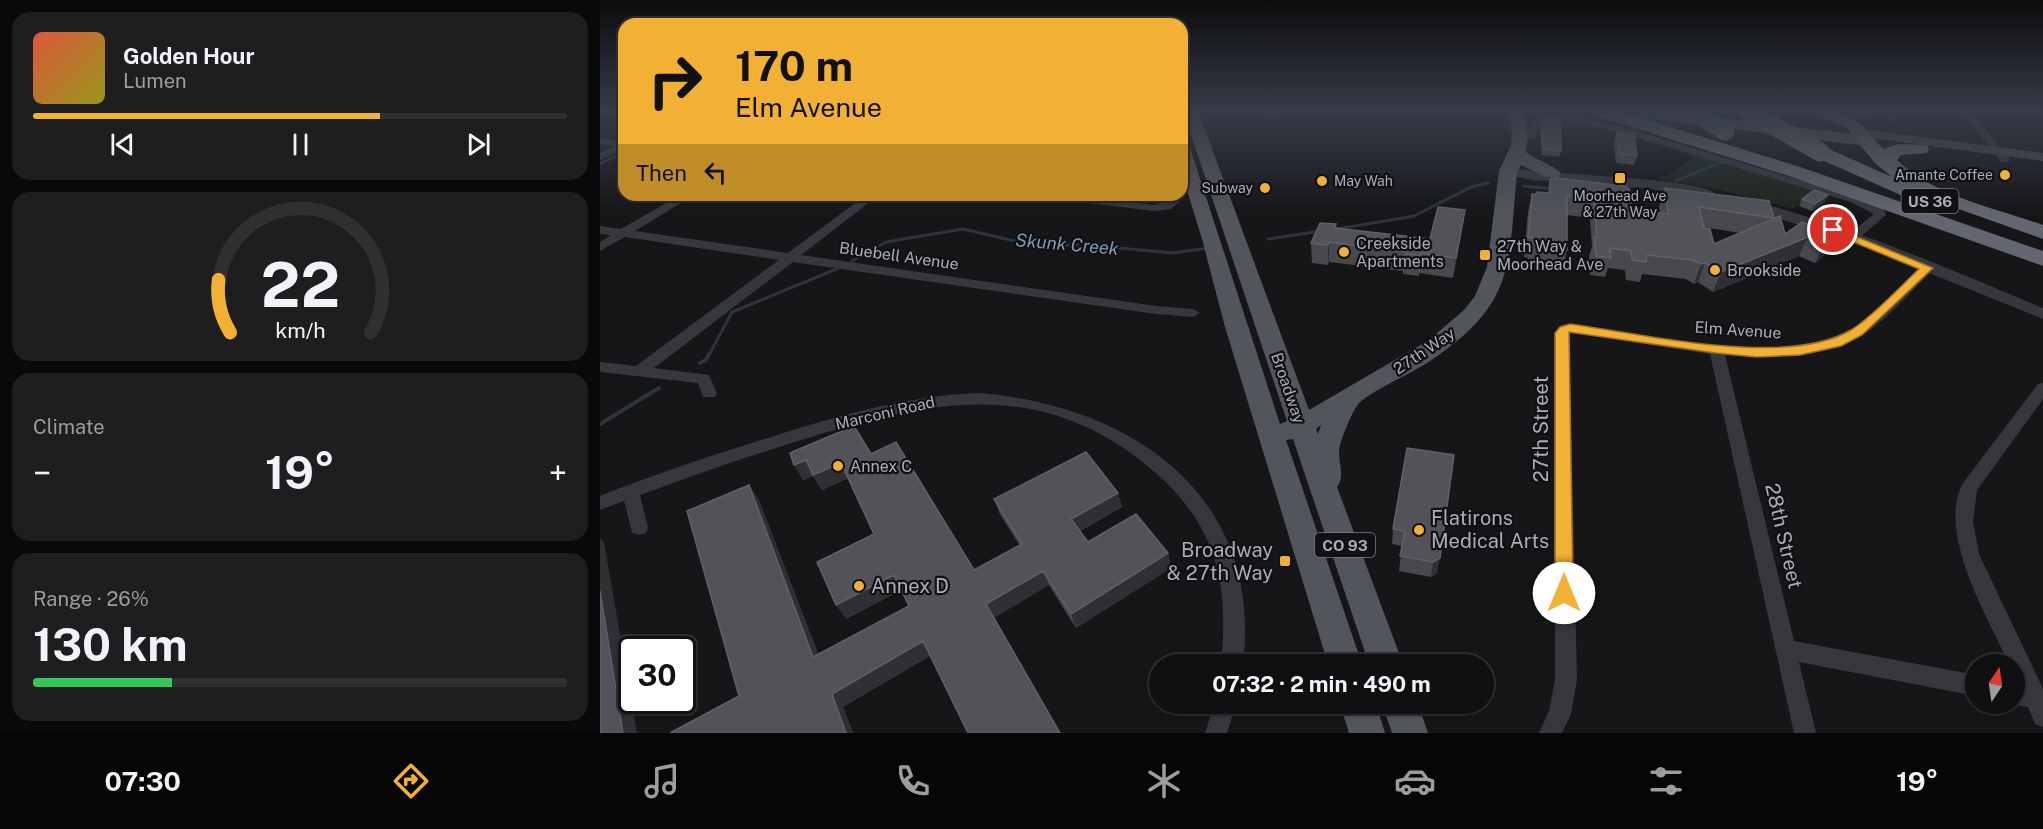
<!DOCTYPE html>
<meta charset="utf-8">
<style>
:root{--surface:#101012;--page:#1e1e20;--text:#f1f3f6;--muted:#9c9d9f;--line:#303032;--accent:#f2b134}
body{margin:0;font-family:"Public Sans",sans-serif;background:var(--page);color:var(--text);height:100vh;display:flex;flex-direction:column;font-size:22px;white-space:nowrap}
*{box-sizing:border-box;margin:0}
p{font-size:20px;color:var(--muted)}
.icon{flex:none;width:33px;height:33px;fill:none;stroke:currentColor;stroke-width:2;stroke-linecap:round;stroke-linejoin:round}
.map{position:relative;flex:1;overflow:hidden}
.panel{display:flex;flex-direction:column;gap:12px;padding:12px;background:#09090a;width:600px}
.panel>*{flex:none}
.hud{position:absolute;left:18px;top:18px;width:570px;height:183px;border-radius:18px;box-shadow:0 2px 4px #0004,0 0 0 2px var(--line);background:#f2b134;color:#111;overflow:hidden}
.needle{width:39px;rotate:13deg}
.tools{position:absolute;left:1365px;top:654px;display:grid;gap:12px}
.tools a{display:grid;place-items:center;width:60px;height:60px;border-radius:50%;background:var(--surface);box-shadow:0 2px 4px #0004,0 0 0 2px var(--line);font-size:30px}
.speed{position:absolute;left:18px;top:636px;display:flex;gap:12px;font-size:30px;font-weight:700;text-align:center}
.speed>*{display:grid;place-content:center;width:78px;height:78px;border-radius:50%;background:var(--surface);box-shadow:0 2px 4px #0004,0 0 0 2px var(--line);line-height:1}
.speed .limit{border:3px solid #111;border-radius:9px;background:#fff;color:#111}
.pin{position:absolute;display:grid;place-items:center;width:51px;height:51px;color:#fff;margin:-26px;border:3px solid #fff;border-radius:50%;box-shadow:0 2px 6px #0007}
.me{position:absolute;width:66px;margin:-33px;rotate:0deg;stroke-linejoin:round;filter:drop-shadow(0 0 4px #0008)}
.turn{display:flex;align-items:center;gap:21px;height:126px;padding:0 18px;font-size:27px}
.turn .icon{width:78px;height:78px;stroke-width:2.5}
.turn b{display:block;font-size:42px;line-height:51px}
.then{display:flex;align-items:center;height:57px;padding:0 18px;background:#0003;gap:12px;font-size:22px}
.big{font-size:45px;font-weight:700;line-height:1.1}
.panel .tile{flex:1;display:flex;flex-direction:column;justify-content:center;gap:9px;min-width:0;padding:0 21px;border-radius:18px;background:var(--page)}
.panel .dial{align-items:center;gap:0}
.dial svg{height:156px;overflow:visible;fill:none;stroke:var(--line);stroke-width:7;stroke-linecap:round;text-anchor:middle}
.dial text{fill:var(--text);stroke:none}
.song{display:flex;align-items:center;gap:18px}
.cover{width:72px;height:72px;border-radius:9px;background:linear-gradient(135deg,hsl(10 70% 55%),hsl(60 70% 35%))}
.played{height:6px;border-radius:3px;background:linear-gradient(90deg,var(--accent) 65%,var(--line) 65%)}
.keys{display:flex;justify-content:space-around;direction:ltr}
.heat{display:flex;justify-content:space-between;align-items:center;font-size:33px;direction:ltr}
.charge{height:9px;border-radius:4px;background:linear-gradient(90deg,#34c759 26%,var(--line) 0)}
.trip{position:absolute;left:549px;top:654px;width:345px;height:60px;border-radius:30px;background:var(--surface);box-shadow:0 2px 4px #0004,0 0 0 2px var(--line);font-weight:700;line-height:60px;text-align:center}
.tab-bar{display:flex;height:96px;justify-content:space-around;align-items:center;background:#060607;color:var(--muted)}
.tab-bar .icon{width:42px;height:42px}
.tab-bar .current{color:var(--accent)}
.tab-bar b{font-size:27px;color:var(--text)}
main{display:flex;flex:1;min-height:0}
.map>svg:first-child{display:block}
</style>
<main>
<section class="panel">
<div class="tile">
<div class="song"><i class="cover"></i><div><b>Golden Hour</b><p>Lumen</p></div></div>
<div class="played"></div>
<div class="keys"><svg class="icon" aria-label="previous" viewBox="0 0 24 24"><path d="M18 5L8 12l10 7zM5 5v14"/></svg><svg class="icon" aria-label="pause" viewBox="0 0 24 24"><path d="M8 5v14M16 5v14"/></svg><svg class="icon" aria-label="next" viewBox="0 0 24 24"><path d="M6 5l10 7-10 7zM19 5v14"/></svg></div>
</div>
<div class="tile dial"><svg viewBox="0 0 100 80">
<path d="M14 69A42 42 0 1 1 86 69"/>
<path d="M14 69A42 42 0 0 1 8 42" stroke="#f2b134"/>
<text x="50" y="56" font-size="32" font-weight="700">22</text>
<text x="50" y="72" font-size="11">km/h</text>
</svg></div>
<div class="tile"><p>Climate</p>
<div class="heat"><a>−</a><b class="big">19°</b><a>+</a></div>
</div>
<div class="tile"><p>Range · 26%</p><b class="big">130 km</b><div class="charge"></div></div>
</section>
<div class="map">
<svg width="1443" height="733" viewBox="0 0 1443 733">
<rect width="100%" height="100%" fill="#161618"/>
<path fill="#1e261f" d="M1091 153 1216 190 1193 209 1117 189 1060 180 1059 176H1067L1094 157 1089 154Z"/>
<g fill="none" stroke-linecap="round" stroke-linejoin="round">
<path stroke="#2c353c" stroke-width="3" d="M1290 122 1296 111
M0 164 24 152
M1075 181 1122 162
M924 186 953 189
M737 229 814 216 871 187 888 183
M668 239 721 231
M252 261 286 242 363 229 432 245H486L572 253 609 248
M109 355 132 312 239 268"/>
<path stroke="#2c353c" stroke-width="4" d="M100 363 106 360 109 354
M0 424 59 388"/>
<path fill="#37383d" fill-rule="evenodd" d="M1361 111H1370L1409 158V162H1401Z
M963 114 1020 126 1259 198 1283 208 1286 215 1257 240 1253 241 1247 237 1249 234 1274 214 1251 202 1015 131 963 120 947 121 939 125 936 139 927 137 931 121 945 115Z
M0 138 24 141V149L0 160V153L14 146 0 144Z
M80 195H94L35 231 188 253 266 195H279L201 255 556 306 593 309 600 313 593 317 556 314 193 262 54 368 109 375 117 393 115 397H103L98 383 0 372V362L36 366 179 260 25 237 0 251V242L11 235 0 234V226L21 229Z
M441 195H475L554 205 567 201 565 195H577L579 202 571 209 554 211 447 198Z
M1327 264 1333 268 1332 271C1310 292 1290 317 1264 334 1224 360 1171 358 1125 355L1194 641 1376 675V696L1199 662 1216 733H1194L1110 354 972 333 969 335 977 680 971 714 962 733H939L949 711 955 680V333L970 324C1050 336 1177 368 1251 329 1278 315 1300 286 1322 265Z
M1443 383V399L1377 490 1373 521 1379 554 1443 689V727L1435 724 1428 707 1411 704H1414V683L1417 684 1414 678V664H1409C1388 617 1336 533 1363 483L1438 384Z
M381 393C534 407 663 496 643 664H621C629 587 618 529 558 475 444 373 327 400 195 442 143 458 91 476 40 495L48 528 46 533 39 535 32 533 24 501 0 510V496C58 473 117 454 177 435 245 414 310 395 381 393Z
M614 704H636L627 733H605Z"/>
<path fill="#37383d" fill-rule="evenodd" d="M908 167C943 176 1101 176 1117 195L1110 199 1044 188 933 180 903 174 901 171Z
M1148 200C1250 225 1346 268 1443 308V319L1255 243 1143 207 1141 204Z"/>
<path fill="#45474d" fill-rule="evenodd" d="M1261 129 1443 153V161L1256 136 1254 133Z"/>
<path fill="#53555c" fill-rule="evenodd" d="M583 111H598L709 410 829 340 864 310 875 296 887 267 899 171 911 145 912 133 907 111H923L928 133 926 152C935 159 955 166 961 173L958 177H946L921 165 917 172C908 268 916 304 827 363 808 375 777 388 760 402 753 409 739 442 739 452 739 465 745 476 737 487L803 664H769L693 439 686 440 762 664H728L625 327 602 239 582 174V143L590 148 680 424 687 421ZM721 425 718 434 716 429Z
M1023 111H1069L1266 136 1274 141 1266 146 1030 116Z
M740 704H776L785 733H749Z
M782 704H818L828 733H792Z"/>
<path fill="#5b5e65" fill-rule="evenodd" d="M1213 111C1243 111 1257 116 1275 141L1272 145C1257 148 1255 135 1245 127 1235 120 1221 120 1213 111Z"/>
<path fill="#63666e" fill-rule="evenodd" d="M991 111H1019L1200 167 1443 251V266L1186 175 993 115Z
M1266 136 1272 137 1283 149 1299 144 1327 145 1329 149 1327 153 1301 155 1297 160C1334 196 1395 208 1443 225V239L1339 202 1330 207 1323 205 1213 156 1211 152 1213 148H1227L1292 177 1275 163 1257 141 1260 137Z"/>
<path stroke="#63666e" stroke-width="19" d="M1093 111 1125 131
M1148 111 1220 152"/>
</g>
<path fill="#47494d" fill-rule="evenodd" d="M666 111H684L682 116 666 115Z
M1251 111H1273L1271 117 1260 115Z
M942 121 961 151 959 157 942 155 940 132Z
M1017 132 1037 156 1034 165 1016 163 1014 142Z
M950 179 1032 210 1060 213 1059 206 1065 188 1174 218 1185 234 1236 235 1226 254 1215 263 1199 256 1113 292 1098 282 1094 284 1086 279 1042 274 1040 282 1026 280 1025 270 1008 268 1005 277 990 275 989 256 992 247 990 218 967 215V250L963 270 932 266 928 258 924 257 928 212 932 194 948 193ZM1104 227 1140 233 1114 244Z
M1228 195 1225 202 1212 211 1199 206 1202 199Z
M865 210 862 229 853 278 819 273V276L803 274V271L729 262 728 265 712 263 711 243 736 224V228L830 239Z
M807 448 837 573 831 577 799 571 802 546 792 544 793 529Z
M271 454 374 570 420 546 400 514 394 499 518 493 522 507 480 531 488 542 568 553 571 568 476 628 449 585 243 707 253 733H70L139 696 159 500 218 655 309 606 301 590 246 619 274 534 248 478 222 490 213 476 203 480 194 465Z"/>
<path fill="#2f3033" d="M1228 195 1225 202 1212 211 1215 204Z
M865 210 862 229 853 278 856 258Z
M1236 235 1226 254 1215 263 1225 243Z
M1208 237 1199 256 1113 292 1121 272Z
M729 242V262L728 265V245Z
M1105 263 1098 282 1094 284 1101 264Z
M206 460 241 463 249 477 222 490 213 476 203 480 194 465Z
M149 485 159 500 225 671 213 657Z
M518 493 522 507 475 533 471 519Z
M0 538 4 542 37 733H23L0 591Z
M568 553 571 568 476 628 471 614Z
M840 558 837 573 831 577 833 562Z
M443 571 449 585 393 618 386 604Z
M294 575 302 589 246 619 236 605Z
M323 641 332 655 243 707 253 733H246L232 694Z"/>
<path fill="#525359" stroke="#5f6168" stroke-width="1.5" d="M948 118 960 119 961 151 943 149 941 126 942 121Z
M1017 132 1034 134 1037 156 1019 154Z
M956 178 1023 186 1029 188 1032 210 1068 214 1065 188 1169 201 1174 218 1099 207 1104 228 1110 229 1114 244 1180 216 1185 234 1202 222 1236 235 1225 243 1208 237 1121 272 1105 263 1101 264 1093 260 1047 255 1046 262 1032 260 1031 251 1010 248 1011 258 996 256 994 237H997L994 200 967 196V250L935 246 932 238H928L932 194H936L937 192 950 193V179Z
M1214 190 1228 195 1215 204 1202 199Z
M838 207 865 210 856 258 821 253V256L805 254 806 252 729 242 728 245 711 243 720 223 736 224 735 228 830 239Z
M254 426 271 454 296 442 374 570 422 544 394 499 486 452 518 493 471 519 488 542 536 514 568 553 471 614 443 571 386 604 460 733H368L323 641 232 694 246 733H70L139 696 87 511 149 485 213 657 309 606 294 575 236 605 217 562 274 534 241 463 213 475 206 460 194 465 190 453Z
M807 448 854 455 840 558 833 562 800 556 805 531 793 529Z
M0 591 23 733H0Z"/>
<linearGradient id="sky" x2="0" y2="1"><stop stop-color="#0c0c0d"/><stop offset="0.52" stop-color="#363c48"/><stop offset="1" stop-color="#363c48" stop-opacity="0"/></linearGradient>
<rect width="1443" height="214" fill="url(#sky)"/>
<path fill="#f2b134" stroke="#9d7322" stroke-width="1.5" d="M1233 227 1333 268 1262 335 1241 346 1200 355 1156 357 1116 353 969 332 973 593 970 599 964 601 957 599 955 593V333L960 327 970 324C1043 334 1187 368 1251 330 1271 318 1301 286 1319 269L1229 232V228Z"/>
<g fill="#f2b134" stroke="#111113" stroke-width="2">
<circle cx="1405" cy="175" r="6"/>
<rect x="1014" y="172" width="12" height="12" rx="3"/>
<circle cx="722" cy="181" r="6"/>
<circle cx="665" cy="188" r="6"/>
<circle cx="744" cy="252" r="6"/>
<rect x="879" y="249" width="12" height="12" rx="3"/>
<circle cx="1115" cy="270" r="6"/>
<circle cx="238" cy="466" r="6"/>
<circle cx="819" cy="530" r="6"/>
<rect x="679" y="555" width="12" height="12" rx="3"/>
<circle cx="259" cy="586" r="6"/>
</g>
<g text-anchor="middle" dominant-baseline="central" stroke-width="4.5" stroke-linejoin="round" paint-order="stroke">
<g font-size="14" fill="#a8adb8" stroke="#111113" text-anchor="end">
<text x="1393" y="175">Amante Coffee</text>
<text x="734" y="181" text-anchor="start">May Wah</text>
<text x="653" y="188">Subway</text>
<text x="1020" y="196" text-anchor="middle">Moorhead Ave<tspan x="1020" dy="16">&amp; 27th Way</tspan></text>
</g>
<g fill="#111113" stroke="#7b7e86" stroke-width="1.5">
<rect x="1301.5" y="189" width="57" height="24" rx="4.5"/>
<rect x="715" y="533" width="60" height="24" rx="4.5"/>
</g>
<g font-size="15" font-weight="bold" fill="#a8adb8">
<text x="1330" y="201">US 36</text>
<text x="745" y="545">CO 93</text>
</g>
<g font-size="16" fill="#a8adb8" stroke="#111113" text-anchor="start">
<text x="756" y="243">Creekside<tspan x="756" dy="18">Apartments</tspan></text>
<text x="897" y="246">27th Way &amp;<tspan x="897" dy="18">Moorhead Ave</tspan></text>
<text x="1127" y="270">Brookside</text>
<text x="250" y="466">Annex C</text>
</g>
<g font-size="16" fill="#a8adb8" stroke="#111113">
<text transform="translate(299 256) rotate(8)">Bluebell Avenue</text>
<text transform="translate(1138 330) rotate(4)">Elm Avenue</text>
<text transform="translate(824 351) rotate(-34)">27th Way</text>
<text transform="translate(688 388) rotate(71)">Broadway</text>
<text transform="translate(285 413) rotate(-13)">Marconi Road</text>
</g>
<g font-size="18" font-style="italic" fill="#7f9bb3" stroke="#111113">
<text transform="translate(467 244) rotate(5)">Skunk Creek</text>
</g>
<g font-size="20" fill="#a8adb8" stroke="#111113">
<text transform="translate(941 429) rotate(-90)">27th Street</text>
<text transform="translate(1184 536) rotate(77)">28th Street</text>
</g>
<g font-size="20" fill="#a8adb8" stroke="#111113" text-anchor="start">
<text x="831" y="518">Flatirons<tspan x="831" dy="23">Medical Arts</tspan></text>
<text x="673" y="550" text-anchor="end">Broadway<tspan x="673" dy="23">&amp; 27th Way</tspan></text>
<text x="271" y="586">Annex D</text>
</g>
</g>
</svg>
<div class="tools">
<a><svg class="needle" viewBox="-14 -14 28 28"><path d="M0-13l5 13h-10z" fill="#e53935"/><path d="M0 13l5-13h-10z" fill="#9c9d9f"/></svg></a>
</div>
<div class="speed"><div class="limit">30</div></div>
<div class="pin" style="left:1233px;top:230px;background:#d93025"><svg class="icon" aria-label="arrive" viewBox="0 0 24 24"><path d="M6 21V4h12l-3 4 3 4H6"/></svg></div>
<svg class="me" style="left:964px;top:593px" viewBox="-20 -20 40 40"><circle r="19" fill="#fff"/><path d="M0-13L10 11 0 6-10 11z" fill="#f2b134"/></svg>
<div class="trip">07:32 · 2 min · 490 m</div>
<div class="hud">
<div class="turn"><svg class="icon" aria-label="right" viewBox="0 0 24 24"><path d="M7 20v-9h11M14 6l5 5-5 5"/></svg><div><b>170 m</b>Elm Avenue</div></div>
<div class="then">Then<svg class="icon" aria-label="left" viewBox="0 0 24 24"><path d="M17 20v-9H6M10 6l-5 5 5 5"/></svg></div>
</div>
</div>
</main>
<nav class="tab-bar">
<b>07:30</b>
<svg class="icon current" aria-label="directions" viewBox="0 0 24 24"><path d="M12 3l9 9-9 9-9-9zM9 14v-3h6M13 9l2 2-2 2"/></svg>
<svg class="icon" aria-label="music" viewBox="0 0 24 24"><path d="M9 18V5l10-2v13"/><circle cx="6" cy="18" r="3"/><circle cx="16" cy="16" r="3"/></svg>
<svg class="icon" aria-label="phone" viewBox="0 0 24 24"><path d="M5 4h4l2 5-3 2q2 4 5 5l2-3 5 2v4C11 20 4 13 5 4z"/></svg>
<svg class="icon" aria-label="climate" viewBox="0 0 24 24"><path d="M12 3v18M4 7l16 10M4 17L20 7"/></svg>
<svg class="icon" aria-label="car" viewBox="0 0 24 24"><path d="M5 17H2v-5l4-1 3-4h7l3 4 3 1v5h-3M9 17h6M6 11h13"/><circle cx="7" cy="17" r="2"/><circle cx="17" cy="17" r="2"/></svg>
<svg class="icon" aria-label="filters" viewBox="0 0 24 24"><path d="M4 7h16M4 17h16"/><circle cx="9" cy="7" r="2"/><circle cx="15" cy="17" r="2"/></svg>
<b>19°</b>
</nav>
